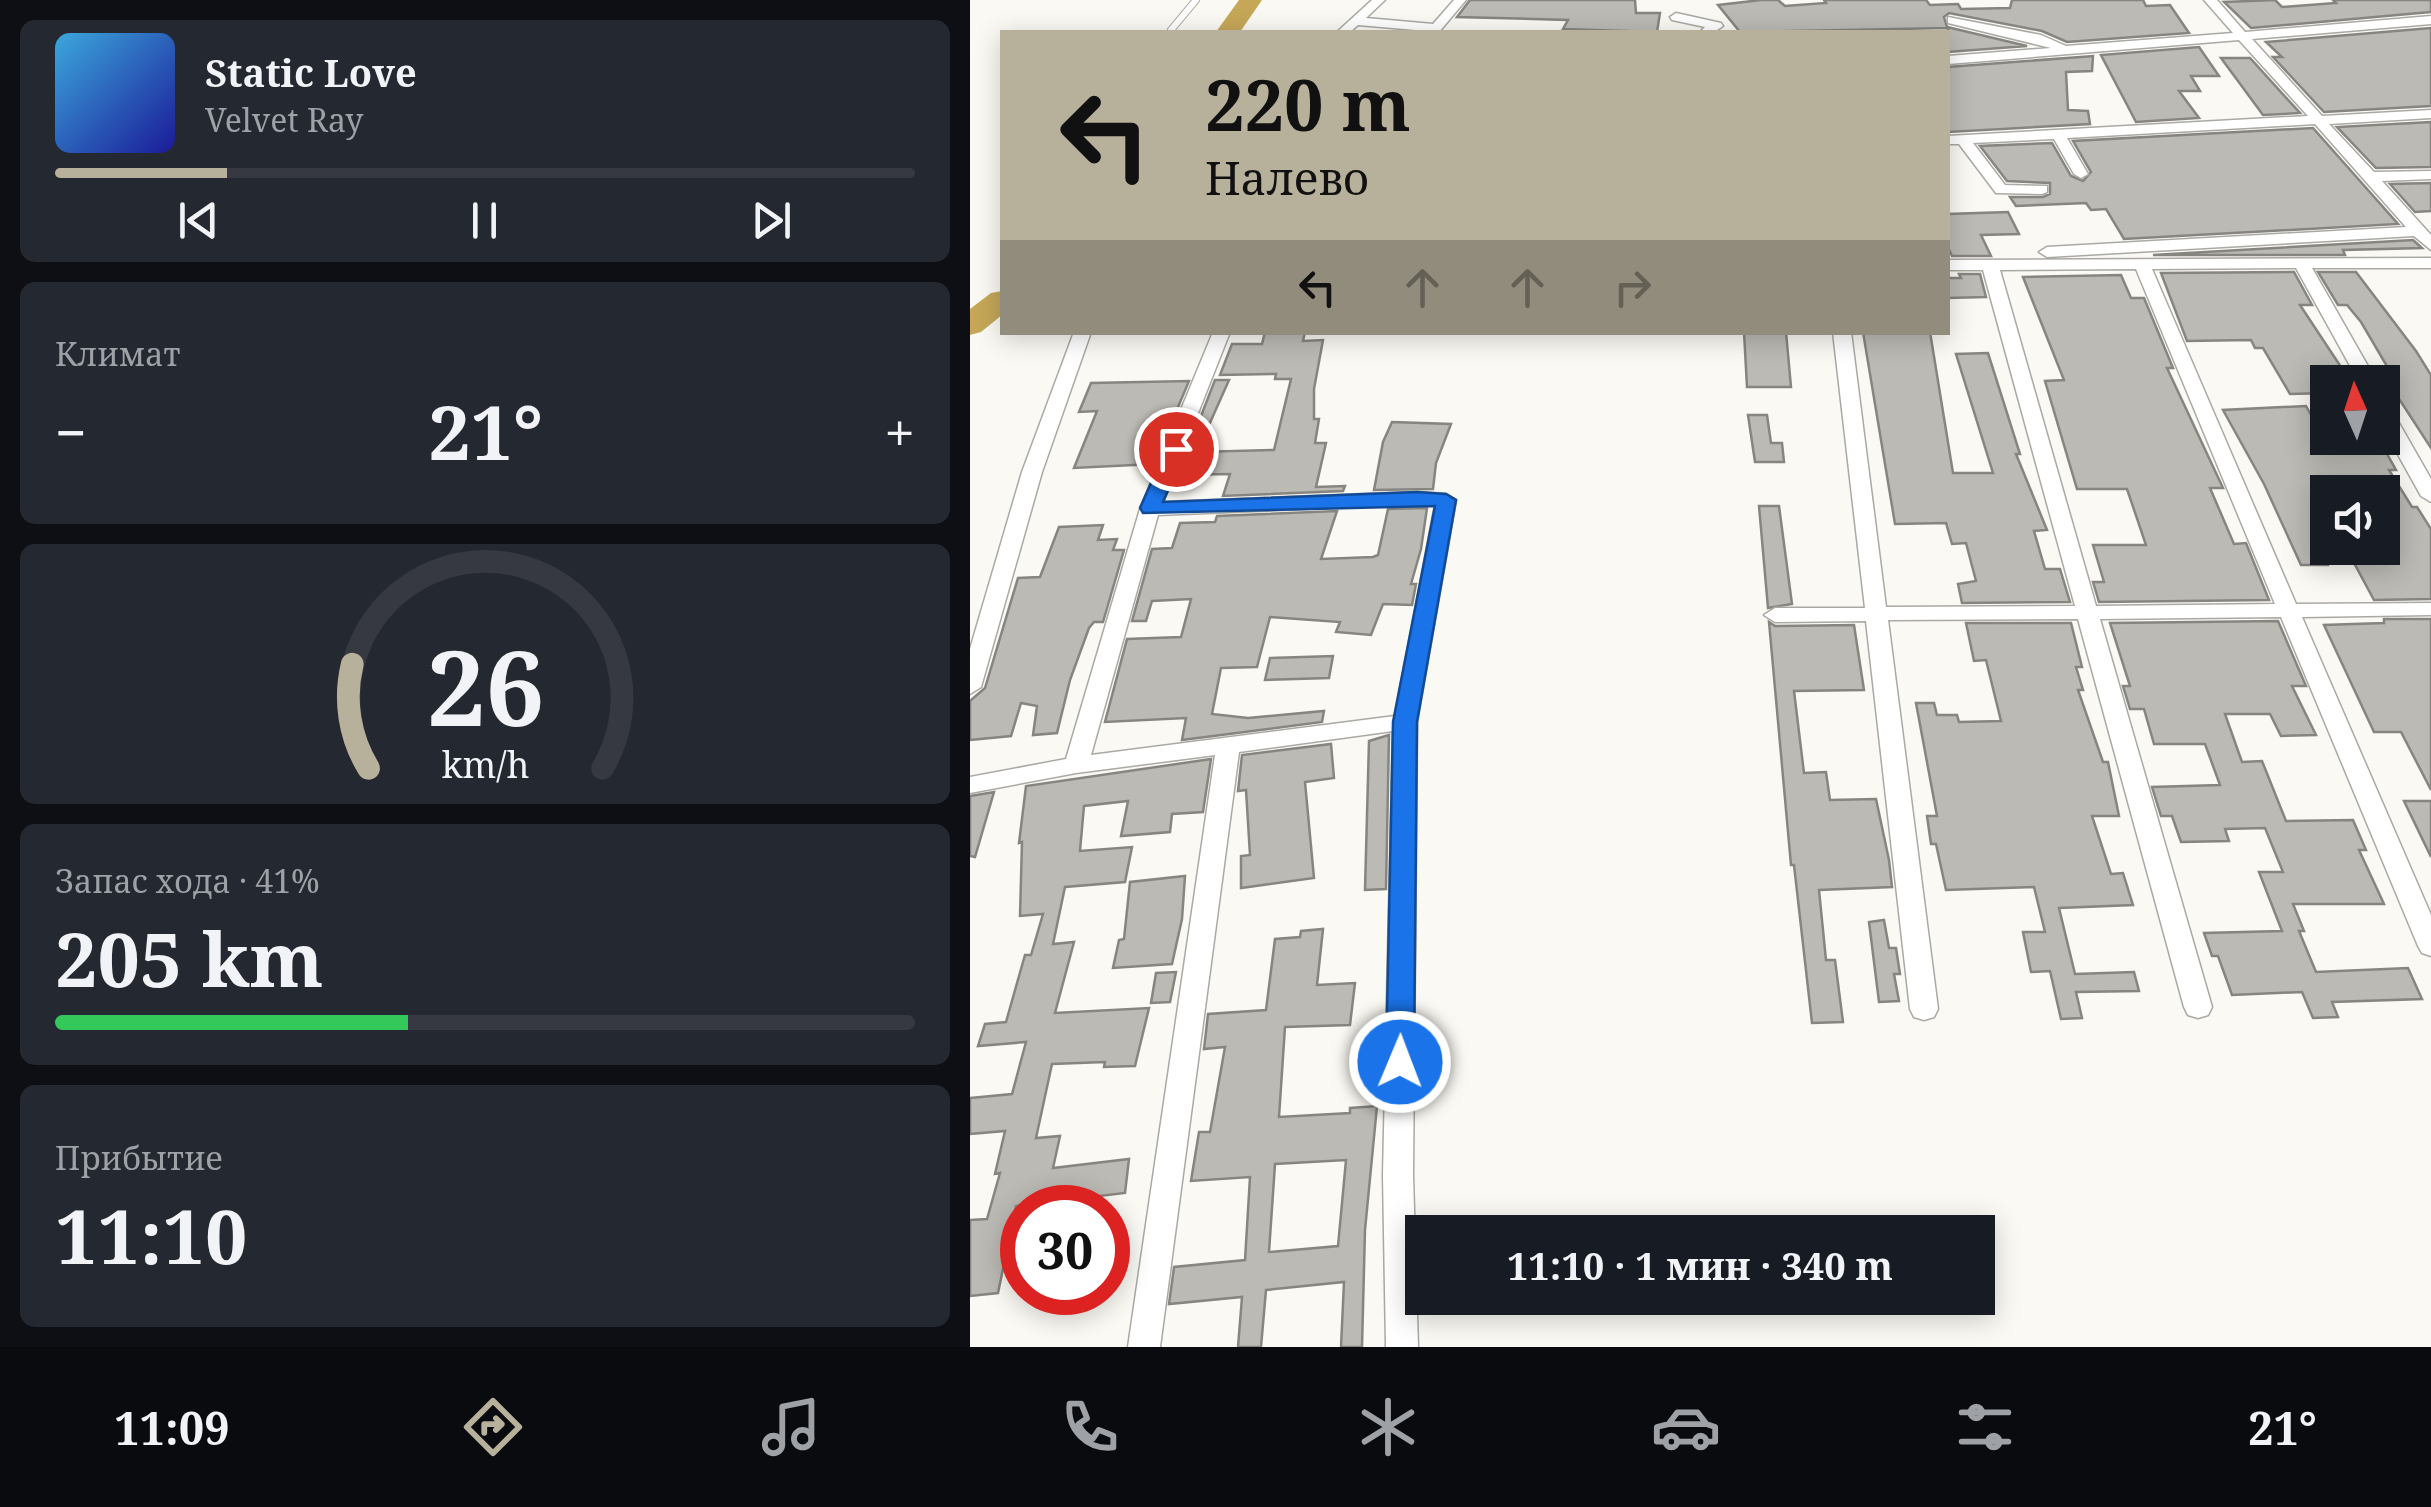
<!DOCTYPE html>
<html lang="ru">
<meta charset="utf-8">
<style>
:root{--surface:#171b24;--page:#242831;--text:#f1f3f6;--muted:#9ea1a6;--line:#363941;--accent:#b7b09b}
body{margin:0;font-family:"Noto Serif",serif;background:var(--page);color:var(--text);height:100vh;display:flex;flex-direction:column;font-size:38px;white-space:nowrap}
*{box-sizing:border-box;margin:0}
p{font-size:32px;color:var(--muted)}
.icon{flex:none;width:55px;height:55px;fill:none;stroke:currentColor;stroke-width:2;stroke-linecap:round;stroke-linejoin:round}
.map{position:relative;flex:1;overflow:hidden}
.drawer{display:flex;flex-direction:column;gap:20px;padding:20px;background:#0d0f14;width:970px}
.drawer>*{flex:none}
.top-card{position:absolute;left:30px;top:30px;width:950px;height:305px;border-radius:0px;box-shadow:0 5px 25px #0003;background:#b7b09b;color:#111;overflow:hidden}
.needle{width:65px;rotate:357deg}
.buttons{position:absolute;left:1340px;top:365px;display:grid;gap:20px}
.buttons a{display:grid;place-items:center;width:90px;height:90px;border-radius:0px;background:var(--surface);box-shadow:0 5px 25px #0003;font-size:50px}
.speed{position:absolute;left:30px;top:1185px;display:flex;gap:20px;font-size:50px;font-weight:700;text-align:center}
.speed>*{display:grid;place-content:center;width:130px;height:130px;border-radius:50%;background:var(--surface);box-shadow:0 5px 25px #0003;line-height:1}
.speed .limit{border:15px solid #d22;background:#fff;color:#111}
.pin{position:absolute;display:grid;place-items:center;width:85px;height:85px;color:#fff;margin:-42px;border:5px solid #fff;border-radius:50%;box-shadow:0 2px 10px #0007}
.me{position:absolute;width:110px;margin:-55px;rotate:1deg;stroke-linejoin:round;filter:drop-shadow(0 0 8px #0008)}
.turn{display:flex;align-items:center;gap:35px;height:210px;padding:0 40px;font-size:45px}
.turn .icon{width:130px;height:130px;stroke-width:2.5}
.turn b{display:block;font-size:70px;line-height:85px}
.lanes{display:flex;align-items:center;height:95px;padding:0 40px;background:#0003;justify-content:center;gap:50px;direction:ltr}
.lanes .off{opacity:.35}
.big{font-size:75px;font-weight:700;line-height:1.1}
.drawer .widget{flex:1;display:flex;flex-direction:column;justify-content:center;gap:15px;min-width:0;padding:0 35px;border-radius:15px;background:var(--page)}
.drawer .dial{align-items:center;gap:0}
.dial svg{height:260px;overflow:visible;fill:none;stroke:var(--line);stroke-width:7;stroke-linecap:round;text-anchor:middle}
.dial text{fill:var(--text);stroke:none}
.song{display:flex;align-items:center;gap:30px}
.cover{width:120px;height:120px;border-radius:15px;background:linear-gradient(135deg,hsl(200 70% 55%),hsl(240 70% 35%))}
.played{height:10px;border-radius:5px;background:linear-gradient(90deg,var(--accent) 20%,var(--line) 20%)}
.keys{display:flex;justify-content:space-around;direction:ltr}
.heat{display:flex;justify-content:space-between;align-items:center;font-size:55px;direction:ltr}
.charge{height:15px;border-radius:8px;background:linear-gradient(90deg,#34c759 41%,var(--line) 0)}
.trip{position:absolute;left:435px;top:1215px;width:590px;height:100px;border-radius:0px;background:var(--surface);box-shadow:0 5px 25px #0003;font-weight:700;line-height:100px;text-align:center}
.dock{display:flex;height:160px;justify-content:space-around;align-items:center;background:#090b0e;color:var(--muted)}
.dock .icon{width:70px;height:70px}
.dock .active{color:var(--accent)}
.dock b{font-size:45px;color:var(--text)}
main{display:flex;flex:1;min-height:0}
.map>svg:first-child{display:block}
</style>
<main>
<section class="drawer">
<div class="widget">
<div class="song"><i class="cover"></i><div><b>Static Love</b><p>Velvet Ray</p></div></div>
<div class="played"></div>
<div class="keys"><svg class="icon" aria-label="previous" viewBox="0 0 24 24"><path d="M18 5L8 12l10 7zM5 5v14"/></svg><svg class="icon" aria-label="pause" viewBox="0 0 24 24"><path d="M8 5v14M16 5v14"/></svg><svg class="icon" aria-label="next" viewBox="0 0 24 24"><path d="M6 5l10 7-10 7zM19 5v14"/></svg></div>
</div>
<div class="widget"><p>Климат</p>
<div class="heat"><a>−</a><b class="big">21°</b><a>+</a></div>
</div>
<div class="widget dial"><svg viewBox="0 0 100 80">
<path d="M14 69A42 42 0 1 1 86 69"/>
<path d="M14 69A42 42 0 0 1 9 37" stroke="#b7b09b"/>
<text x="50" y="56" font-size="32" font-weight="700">26</text>
<text x="50" y="72" font-size="11">km/h</text>
</svg></div>
<div class="widget"><p>Запас хода · 41%</p><b class="big">205 km</b><div class="charge"></div></div>
<div class="widget"><p>Прибытие</p><b class="big">11:10</b></div>
</section>
<div class="map">
<svg width="1461" height="1347" viewBox="0 0 1461 1347">
<rect width="100%" height="100%" fill="#fbf9f3"/>
<g fill="none" stroke-linecap="round" stroke-linejoin="round">
<path fill="#c5a757" fill-rule="evenodd" d="M269 0H292L270 32H246Z
M32 291V315L11 332 0 335V309L21 293Z"/>
</g>
<path fill="#bcbab4" stroke="#878580" stroke-width="2.5" fill-rule="evenodd" d="M500 0H665L666 13H690L687 32 593 29 598 20 487 17Z
M791 0H808L815 6 856 3 854 0H956L960 5 988 4 991 9 1040 8 1042 0H1173L1176 6 1200 5 1219 33 1097 42 1072 31 979 13 974 17 977 27 1057 46 978 52V28L770 32 748 5Z
M1305 0 1312 7 1366 3 1363 0H1461V12L1281 28 1254 2Z
M1461 28V106L1354 112 1303 57H1312L1296 42Z
M1229 47 1249 76H1221L1230 91H1209L1229 118 1166 122 1131 55Z
M1123 56 1122 71 1096 72 1098 110 1118 111 1120 124 978 132V67Z
M1251 58H1280L1330 113 1293 115Z
M1461 122V167L1406 168 1367 127Z
M1343 128 1428 224 1154 239 1136 209 1121 210 1116 203 1046 206 1040 197H1073L1080 194V183L1037 181 1010 146 1082 143 1101 176 1113 181 1121 172 1103 141Z
M1461 183V211L1445 212 1420 184Z
M1038 212 1049 234 1011 235 1021 256H982L978 247V214Z
M1443 240 1452 248 1373 250 1375 255H1183Z
M1324 272 1342 305H1330L1371 367H1358L1368 382H1358V393L1320 394 1293 348H1285L1281 340 1217 341 1191 273Z
M1348 272H1386L1446 351 1461 375V448L1420 385H1428L1391 322 1377 305H1368Z
M989 274H1010L1016 297 978 298V278H991Z
M1151 275 1161 298H1174L1203 368H1197L1253 488H1240L1264 544 1276 543 1299 600 1129 602 1123 582H1134L1123 545H1176L1157 489H1107L1075 381 1094 380 1053 277Z
M295 332H335L333 341 353 340 344 389V419H349L345 443H356L346 487 375 486 373 491 253 496 260 474 208 475 245 380H259L227 452 304 450 321 379H305L306 374 250 375 262 344H292Z
M774 332H816L821 387H777Z
M893 332H960L983 473H1023L986 354 1018 353 1050 454H1046L1077 530 1064 531 1075 569H1090L1100 602 992 603 988 584 1006 581 996 543 982 544 976 523 925 524Z
M219 381 184 464 104 468 127 411 109 412 121 383Z
M1336 406 1354 438H1408L1426 470H1419L1442 507H1447L1461 529V599L1404 600 1376 548H1415L1412 492H1358V506H1342L1358 537V565H1331L1294 484 1253 410Z
M778 415H797L801 443H812L814 462H785Z
M422 422 481 424 466 463 463 489 404 490 413 442Z
M789 506H809L822 604 798 608Z
M457 508 451 549 441 584H446L442 605 413 604 401 635 366 632 370 622 300 617 287 667 251 668 242 714 278 718 354 711 352 722 212 740 216 718 135 722 157 639 211 637 221 599 182 601 176 621H162L182 549 202 548 210 523 245 522 247 516 367 511 351 559 403 557 408 555 418 509Z
M133 525 128 540 147 539 143 550H154L133 622H124L119 628 100 680 87 733 63 735 67 706 51 703 41 736 0 740V701L15 688 48 578 70 577 89 527Z
M1414 619H1461V790L1431 732H1404L1354 625 1414 623Z
M1308 621 1336 686H1322L1346 735 1311 736 1300 714H1255L1272 762 1292 761 1316 821 1383 820 1396 850H1389L1414 904H1323L1334 931H1329L1346 972 1438 968 1452 999 1362 1002 1368 1017 1343 1018 1332 992 1262 995 1248 956H1242L1234 933 1312 931 1289 872H1313L1295 828 1255 829 1259 841 1211 842 1202 816H1191L1182 787 1250 785 1235 744H1184L1174 709H1160L1153 686H1160L1140 623Z
M799 622 805 626 884 625 894 690 824 691 834 773 856 772 860 800 906 799 919 860 922 887 849 890 856 960H865L873 1022 842 1023 824 865H821Z
M996 623H1101L1112 667H1106L1113 690H1108L1133 762H1138L1149 816H1122L1141 874 1153 873 1163 905 1089 908 1105 974 1164 972 1169 991 1106 992 1112 1018 1091 1019 1080 971 1061 972 1053 932H1075L1064 887 976 890 966 844H961L957 816H967L946 703H964L967 715H987L989 722 1031 721 1016 660 1004 661Z
M363 656 359 678 295 680 300 658Z
M419 735 416 889 395 890 399 741Z
M361 744 364 778 335 782 344 878 271 888V856L280 855 276 790 268 791 272 755Z
M241 759 233 812 202 814 200 832 151 836 158 801 114 806 110 851 162 847 155 882 95 887 83 944 104 942 85 1013 179 1008 165 1066 134 1067 135 1062 82 1064 66 1138 90 1136 83 1168 159 1159 155 1193 46 1206 28 1293 0 1296V1220L17 1219 30 1173 25 1174 35 1131 0 1134V1098L42 1094 56 1042 8 1046 15 1024 36 1022 55 955H61L73 914 50 916 52 842 49 843 56 786Z
M24 792 5 857 0 856V796Z
M1434 801H1461V857Z
M215 876 212 919 202 964 143 968 149 940 154 939 160 882Z
M914 920 919 948H926L930 974H924L929 1001 909 1002 899 922Z
M353 929 347 985 385 983 380 1025 315 1027 309 1117 380 1113V1108L407 1106 395 1230 392 1347H371L374 1282 296 1290 291 1347H268L272 1297 199 1304 204 1267 275 1260 280 1177 221 1181 229 1132H240L255 1047 234 1049 238 1014 296 1010 305 939 330 937 331 931ZM376 1160 368 1246 299 1252 305 1164Z
M206 972 200 1002 181 1003 186 973Z"/>
<g fill="none" stroke-linecap="round" stroke-linejoin="round">
<g stroke="#aba9a4" stroke-width="8">
<path id="lane" d="M201 30 226 0"/>
</g>
<g stroke="#aba9a4" stroke-width="3">
<path id="street" d="M402 0H415L396 18 463 24 484 0H496L469 32 388 25 380 32H367Z
M1234 0H1247L1275 32 1461 16V24L1282 39 1352 116 1461 110V118L1359 124 1404 172 1461 171V179L1412 181 1461 235V250L1444 236 1077 257 1069 252 1077 247 1436 227 1345 124 1097 138 1118 174 1111 178 1104 174 1084 139 1003 143 1035 185 1077 186V192L1072 194 1026 193 989 144H978V136L1338 116 1269 40 978 64V56L1081 48 978 23V17L1071 35 1096 46 1263 33Z
M706 13 751 23 753 26 744 32H730L735 27 702 20 700 17Z
M1461 258V268H1342L1407 382H1389L1326 268 1182 269 1326 604 1461 603V615L1332 617 1461 915V956L1452 953 1448 946 1311 617 1130 619 1242 1007 1238 1015 1228 1018 1218 1015 1214 1007 1108 619 918 620 968 1009 964 1017 954 1020 944 1017 940 1009 896 621 805 622 794 615 805 608H895L863 332H881L916 607 1105 606 1013 270H978V260ZM1166 269 1305 604 1126 606 1030 270Z
M104 332H121L72 472 11 687 0 694V649L52 472Z
M243 332H260L193 502 447 492 476 494 486 500 447 722 443 1175 448 1347H416L413 1175 423 731 269 752 190 1347H158L245 755 106 773 0 793V777L96 759 170 509ZM447 504 465 505 425 716 121 755 188 515Z
M1412 404 1421 409 1461 479V502L1451 496 1412 426Z"/>
</g>
<use href="#lane" stroke="#fff" stroke-width="6"/>
<use href="#street" fill="#fff" fill-rule="evenodd"/>
</g>
<path fill="#1a73e8" stroke="#114b97" stroke-width="2.5" d="M206 443 216 449 193 502 447 492 476 494 486 500 447 722 444 1062 440 1070 430 1073 420 1070 416 1062 423 722 465 506 173 513 170 508 196 449Z"/>
</svg>
<div class="buttons">
<a><svg class="needle" viewBox="-14 -14 28 28"><path d="M0-13l5 13h-10z" fill="#e53935"/><path d="M0 13l5-13h-10z" fill="#9ea1a6"/></svg></a>
<a><svg class="icon" aria-label="sound" viewBox="0 0 24 24"><path d="M4 9h4l5-4v14l-5-4H4zM17 9q2 3 0 6"/></svg></a>
</div>
<div class="speed"><div class="limit">30</div></div>
<div class="pin" style="left:206px;top:449px;background:#d93025"><svg class="icon" aria-label="arrive" viewBox="0 0 24 24"><path d="M6 21V4h12l-3 4 3 4H6"/></svg></div>
<svg class="me" style="left:430px;top:1062px" viewBox="-20 -20 40 40"><circle r="17" fill="#1a73e8" stroke="#fff" stroke-width="3"/><path d="M0-11L8 9 0 5-8 9z" fill="#fff"/></svg>
<div class="trip">11:10 · 1 мин · 340 m</div>
<div class="top-card">
<div class="turn"><svg class="icon" aria-label="left" viewBox="0 0 24 24"><path d="M17 20v-9H6M10 6l-5 5 5 5"/></svg><div><b>220 m</b>Налево</div></div>
<div class="lanes"><svg class="icon" aria-label="left" viewBox="0 0 24 24"><path d="M17 20v-9H6M10 6l-5 5 5 5"/></svg><svg class="icon off" aria-label="ahead" viewBox="0 0 24 24"><path d="M12 20V5M6 11l6-6 6 6"/></svg><svg class="icon off" aria-label="ahead" viewBox="0 0 24 24"><path d="M12 20V5M6 11l6-6 6 6"/></svg><svg class="icon off" aria-label="right" viewBox="0 0 24 24"><path d="M7 20v-9h11M14 6l5 5-5 5"/></svg></div>
</div>
</div>
</main>
<nav class="dock">
<b>11:09</b>
<svg class="icon active" aria-label="directions" viewBox="0 0 24 24"><path d="M12 3l9 9-9 9-9-9zM9 14v-3h6M13 9l2 2-2 2"/></svg>
<svg class="icon" aria-label="music" viewBox="0 0 24 24"><path d="M9 18V5l10-2v13"/><circle cx="6" cy="18" r="3"/><circle cx="16" cy="16" r="3"/></svg>
<svg class="icon" aria-label="phone" viewBox="0 0 24 24"><path d="M5 4h4l2 5-3 2q2 4 5 5l2-3 5 2v4C11 20 4 13 5 4z"/></svg>
<svg class="icon" aria-label="climate" viewBox="0 0 24 24"><path d="M12 3v18M4 7l16 10M4 17L20 7"/></svg>
<svg class="icon" aria-label="car" viewBox="0 0 24 24"><path d="M5 17H2v-5l4-1 3-4h7l3 4 3 1v5h-3M9 17h6M6 11h13"/><circle cx="7" cy="17" r="2"/><circle cx="17" cy="17" r="2"/></svg>
<svg class="icon" aria-label="filters" viewBox="0 0 24 24"><path d="M4 7h16M4 17h16"/><circle cx="9" cy="7" r="2"/><circle cx="15" cy="17" r="2"/></svg>
<b>21°</b>
</nav>
